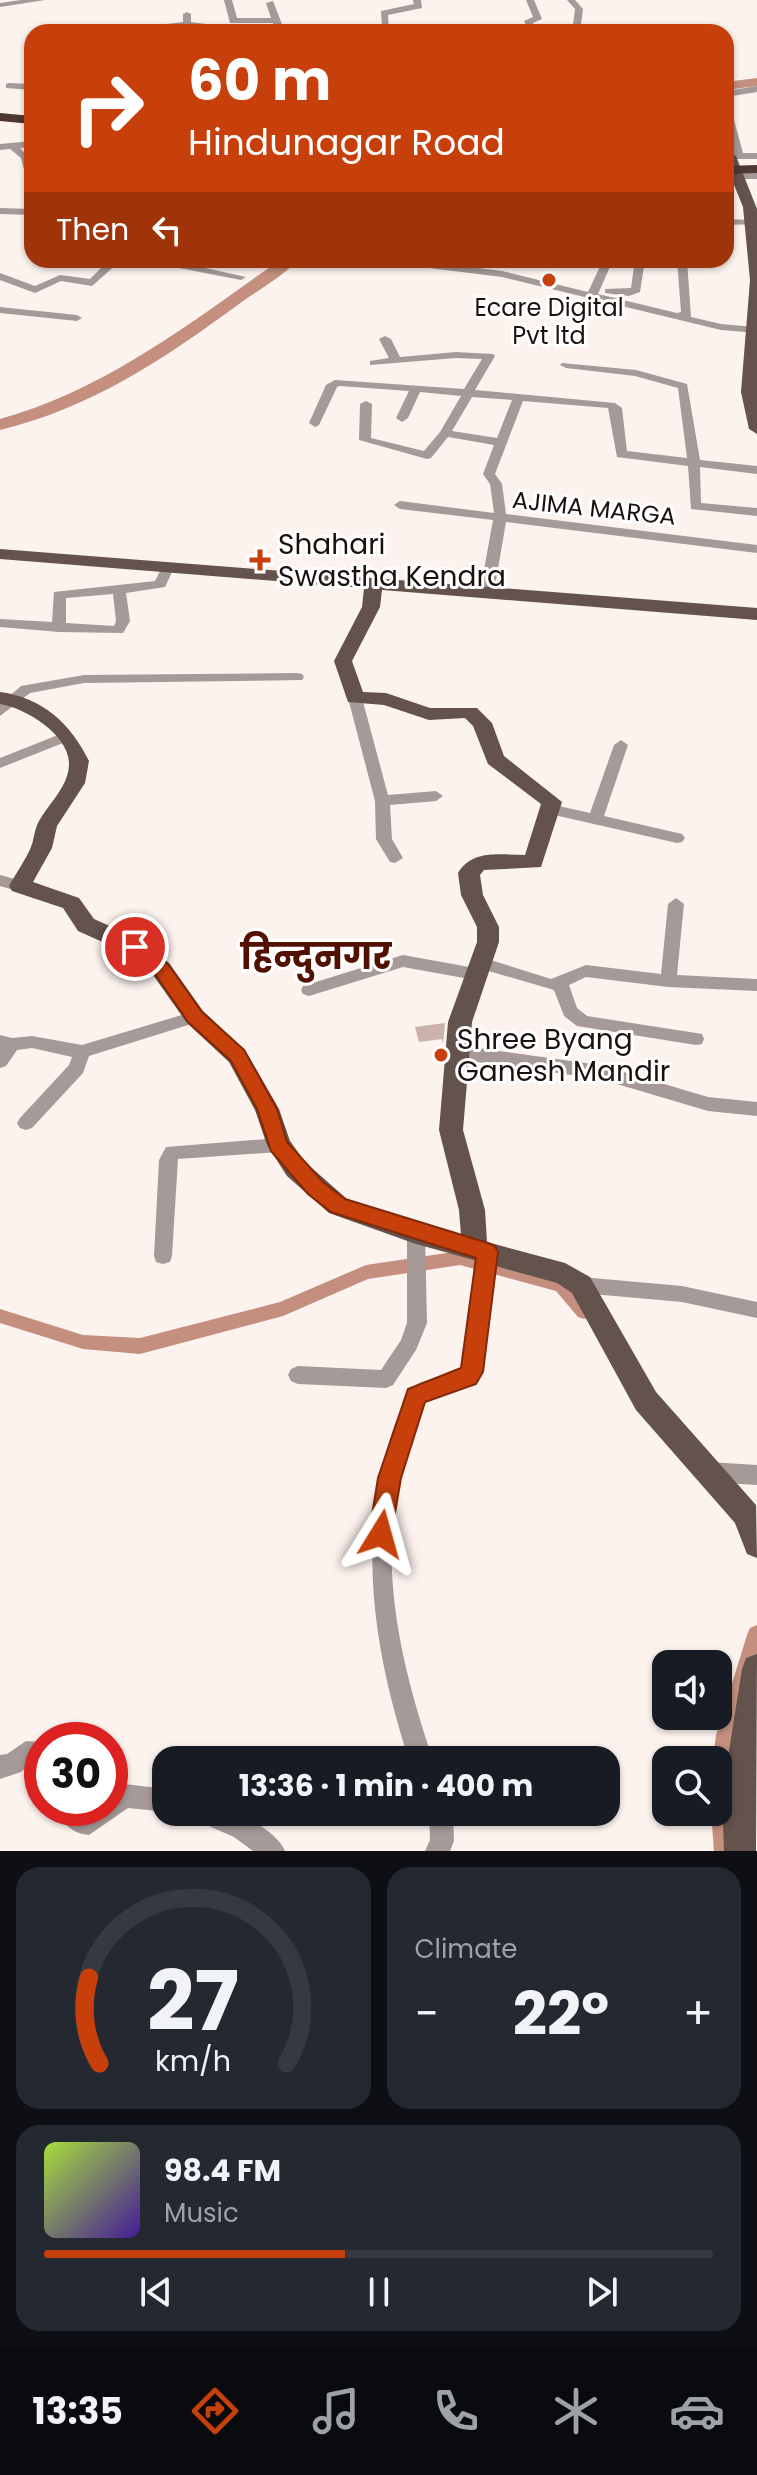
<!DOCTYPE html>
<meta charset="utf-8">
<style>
:root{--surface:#171b24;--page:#242831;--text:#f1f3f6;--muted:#9ea1a6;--line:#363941;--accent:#c7400c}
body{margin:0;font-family:Poppins,"Noto Sans Devanagari",sans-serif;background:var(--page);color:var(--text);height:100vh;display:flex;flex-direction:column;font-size:30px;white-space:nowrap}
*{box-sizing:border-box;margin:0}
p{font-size:26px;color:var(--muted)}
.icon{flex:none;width:44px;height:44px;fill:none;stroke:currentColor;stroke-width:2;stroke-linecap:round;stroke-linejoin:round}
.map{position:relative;height:1851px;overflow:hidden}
.side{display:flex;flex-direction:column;gap:16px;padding:16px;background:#0d0f14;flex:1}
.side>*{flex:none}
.guide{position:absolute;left:24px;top:24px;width:710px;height:244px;border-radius:24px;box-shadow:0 2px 6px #0004;background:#c7400c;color:#fff;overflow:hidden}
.fabs{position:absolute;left:652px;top:1650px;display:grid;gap:16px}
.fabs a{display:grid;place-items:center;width:80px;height:80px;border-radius:16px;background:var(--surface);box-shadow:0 2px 6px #0004;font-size:40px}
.speed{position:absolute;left:24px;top:1722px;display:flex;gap:16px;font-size:40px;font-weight:700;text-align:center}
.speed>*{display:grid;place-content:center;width:104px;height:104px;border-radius:50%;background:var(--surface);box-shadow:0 2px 6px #0004;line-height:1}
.speed .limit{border:12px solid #d22;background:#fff;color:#111}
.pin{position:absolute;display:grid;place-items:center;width:68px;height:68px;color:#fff;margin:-34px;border:4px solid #fff;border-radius:50%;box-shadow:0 2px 8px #0007}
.me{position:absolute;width:88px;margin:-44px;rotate:8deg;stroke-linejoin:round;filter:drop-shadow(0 0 6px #0008)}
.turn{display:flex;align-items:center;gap:28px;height:168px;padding:0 32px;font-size:36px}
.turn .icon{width:104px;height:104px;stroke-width:2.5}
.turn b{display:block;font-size:56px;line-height:68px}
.then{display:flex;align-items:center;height:76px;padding:0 32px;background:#0003;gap:16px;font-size:30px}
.big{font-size:60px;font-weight:700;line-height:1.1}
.side .tile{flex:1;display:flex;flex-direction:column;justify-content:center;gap:12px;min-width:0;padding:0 28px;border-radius:24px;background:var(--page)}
.side .dial{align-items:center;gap:0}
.dial svg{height:208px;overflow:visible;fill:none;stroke:var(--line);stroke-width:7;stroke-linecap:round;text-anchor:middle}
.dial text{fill:var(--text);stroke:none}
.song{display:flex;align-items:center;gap:24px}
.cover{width:96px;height:96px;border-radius:12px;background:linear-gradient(135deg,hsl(80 70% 55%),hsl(260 70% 35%))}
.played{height:8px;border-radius:4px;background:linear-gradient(90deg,var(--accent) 45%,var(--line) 45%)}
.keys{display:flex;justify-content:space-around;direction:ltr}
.heat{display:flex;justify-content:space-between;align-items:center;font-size:44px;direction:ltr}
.side .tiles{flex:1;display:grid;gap:16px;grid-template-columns:1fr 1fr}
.tile:last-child{grid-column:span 2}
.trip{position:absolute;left:152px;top:1746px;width:468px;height:80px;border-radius:24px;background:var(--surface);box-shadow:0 2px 6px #0004;font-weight:700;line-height:80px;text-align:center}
.menu{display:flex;height:128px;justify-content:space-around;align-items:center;background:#090b0e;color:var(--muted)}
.menu .icon{width:56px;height:56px}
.menu .selected{color:var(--accent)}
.menu b{font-size:36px;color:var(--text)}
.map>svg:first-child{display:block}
</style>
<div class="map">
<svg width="757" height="1851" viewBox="0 0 757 1851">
<rect width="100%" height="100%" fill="#fcf2ee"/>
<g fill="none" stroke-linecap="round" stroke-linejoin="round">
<path fill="#c48f7e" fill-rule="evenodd" d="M460 1251 567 1280 590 1307 592 1312 590 1317 584 1319 578 1317 556 1291 460 1265 368 1279 283 1316 140 1354 83 1349 0 1323V1309L83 1335 140 1338 280 1302 366 1265Z
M757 1625V1666L736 1735 730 1794 734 1851H714L711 1812H718V1760H713L716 1735 747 1635 750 1628Z"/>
<path fill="#c48f7e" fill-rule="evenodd" d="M757 78V86L726 90V82Z
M280 260H298C282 277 258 290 239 304 164 359 91 408 0 430V419C107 389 190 323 280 260Z"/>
</g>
<path fill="#cbb2ab" d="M445 1023 443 1044 442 1039 419 1042 415 1027Z"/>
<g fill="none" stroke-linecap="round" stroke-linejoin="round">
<path fill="#a59a97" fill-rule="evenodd" d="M21 0H45L0 7V3Z
M224 0H232L237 18H271L266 3 273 1 285 32H277L273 23H230Z
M413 0H421L422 8 388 15 389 31 361 32 382 27 381 11 414 4Z
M526 0H534L542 19 533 23 537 32H529L524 21 533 17Z
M567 0H575L583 9 580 32H572L575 9Z
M187 12 191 14V22L206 24 205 32H197L198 28 146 30 142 27 183 22V14Z
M9 83 32 84V90L6 88V84Z
M757 86V92L726 97V91Z
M726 106 731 109 743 153H757V159H726V153H733L726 126Z
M32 141V147L20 148 32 161V190L29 189 21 158 10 149 0 150V144Z
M726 173H757V179H726Z
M0 208 32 209V215L0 214Z
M726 219 753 220 757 221V224L726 225Z
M109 260 174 261 246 277 241 280 174 267 117 264 92 286 61 281 35 293 0 280V273L35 286 60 275 90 279Z
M535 260H545V261L540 264Z
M603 260H613L598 294 677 313 681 312 677 260H687L691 317 721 324 755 327 757 333 721 330 502 277 421 267 416 264 421 261 502 271 588 292Z
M635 260H645L640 292 629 296 605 293V289L631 288Z
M0 307 77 315 82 318 77 321 0 313Z
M385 336 391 339 400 357 456 352 493 354 495 356 475 390 615 403 622 408 627 451 687 458 678 388 635 376 566 368 560 365 562 363 636 370 687 384 700 460 757 466V474L700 467 701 503 757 508V516L691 509 688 466 617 457 608 408 523 401 495 474 502 484 506 514 757 545V553L506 522 494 592 492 595H482L480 592 493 520 400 509 394 505 400 501 494 513 490 484 483 474 494 445 448 437 431 458 427 459 359 440 360 404 366 401 372 404 371 438 424 451 440 432 461 396 420 392 408 418 402 422 396 418 409 391 340 386 337 387 319 425 315 427 309 423 326 385 335 380 464 389 482 359 456 358 370 365V361L389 358 379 339ZM472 397 512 400 497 438 452 431Z
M168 564 174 568 165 587 126 593 130 621 123 633 59 632 0 627V619L52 622 54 592 155 581 163 565ZM113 594 116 621 114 626 66 623V598Z
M297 673 302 674 304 677 302 680 84 683 30 693 0 716V704L21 686 84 675Z
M355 694 362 698 388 795 436 791 443 796 436 801 390 805 392 839 403 858 395 863 390 862 376 839 375 801 348 698Z
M63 733 68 735 70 738 68 741 0 768V758Z
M621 740 628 745 604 816 682 834 685 838 682 842 677 843 550 814 542 809 550 804 590 813 614 745Z
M0 875 26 882 28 886 20 892 0 886Z
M676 898 684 904 677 975 757 979V991L668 987 586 977 569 985 577 1008 587 1016 696 1033 702 1034 704 1039 702 1044 696 1045 577 1026 564 1016 554 990 475 967 473 963 481 957 551 979 586 965 661 974 668 904Z
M403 955 475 968 481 970 483 974 481 978 475 980 403 967 309 996 303 994 301 990 303 986Z
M195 1011 201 1013 203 1017 201 1021 89 1056 83 1073 32 1128 26 1130 20 1128 17 1123 20 1118 69 1065 72 1057 32 1048 17 1050 6 1066 0 1068V1035L12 1038 32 1036 82 1045Z
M456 1045 600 1065 708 1097 757 1102V1116L708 1111 600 1079 456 1059 450 1057 447 1052 450 1047Z
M279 1138 285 1140 288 1145 285 1150 279 1152 178 1159 172 1256 170 1262 163 1264 156 1262 154 1256 159 1160 166 1147Z
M416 1225 423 1228 425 1233 427 1323 416 1350 393 1385 386 1388 298 1384 291 1381 288 1375 291 1369 298 1366 381 1370 401 1340 407 1323V1233L409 1228Z
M488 1244 495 1246 497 1252 482 1372 475 1383 432 1396 424 1402C412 1438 399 1475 394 1514 384 1596 407 1683 433 1760H409C369 1636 352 1512 409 1390L419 1383 463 1369 479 1252 481 1246Z
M581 1277 682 1286 757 1302V1318L682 1302 581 1293 574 1291 571 1285 574 1279Z
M709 1462 757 1465V1485L709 1482 702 1479 699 1472 702 1465Z
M26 1741 42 1742V1764H30L21 1772 0 1779V1755L7 1754Z
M125 1784 166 1789 168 1812 128 1808 89 1835C71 1833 63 1824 56 1808H83L86 1811 90 1808H110V1793Z
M191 1812C203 1812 217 1810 229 1812 247 1815 278 1834 285 1851H253L234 1837 195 1820Z
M429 1812H453L454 1841 450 1851H425L430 1840Z"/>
<path fill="#64524c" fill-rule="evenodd" d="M729 152 736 156 757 209V434L749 429 741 392 750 280 743 207 726 165Z
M0 549 757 608V620L382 590 380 607 352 661 363 692 386 693 430 708H477L492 723 504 756 562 802 541 867 484 870 480 875 483 895 499 927V942L472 1022 463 1130 485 1210 487 1242 565 1263 590 1277 656 1392 756 1505 757 1558 747 1554 735 1523 636 1410 572 1293 557 1283 416 1244 329 1213 287 1176 267 1145 255 1110 229 1062 187 1023 153 975 127 953 78 931 63 908 12 891 9 886C16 873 25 861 31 847 34 840 34 831 38 823 48 804 70 786 69 762 67 733 25 708 0 704V692C43 698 70 723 89 761L85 783 57 826 52 848 33 882 79 898 94 919 143 941 169 963 203 1011 245 1050 279 1109 290 1141 305 1162 347 1199 461 1235 459 1210 439 1130 448 1022 477 942V927L461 895 458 873C473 849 499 855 525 855L541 804 488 764 473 726 465 718 429 720 384 705 348 702 334 661 362 607 364 588 0 559Z
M757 1654 756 1851H724L722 1795 742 1669 746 1658Z"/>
<path fill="#4d3832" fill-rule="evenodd" d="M0 113 32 116V124L0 121Z
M757 165V173L726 174V166Z"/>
</g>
<path fill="#c7400c" stroke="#812a08" stroke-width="2" d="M135 940 168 964 202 1012 244 1050 277 1109 287 1142 323 1182 345 1199 488 1243 495 1246 498 1252 483 1372 476 1384 425 1402 401 1478 390 1542 381 1546 373 1542 369 1534 378 1478 408 1389 461 1368 476 1258 331 1212 308 1194 271 1151 257 1109 231 1061 188 1022 155 974 128 951 126 947Z"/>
<g fill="#c7400c" stroke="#fff" stroke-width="3">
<circle cx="549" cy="280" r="8"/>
<path d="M256 548h8v8h8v8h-8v8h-8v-8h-8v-8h8z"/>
<circle cx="441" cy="1055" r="8"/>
</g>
<g text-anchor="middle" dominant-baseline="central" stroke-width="6" stroke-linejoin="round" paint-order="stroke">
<g font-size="24" fill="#1a110e" stroke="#fff">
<text x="549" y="307">Ecare Digital<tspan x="549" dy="28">Pvt ltd</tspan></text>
</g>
<g font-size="24" fill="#1a110e" stroke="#fff">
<text transform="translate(594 508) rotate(6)">AJIMA MARGA</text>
</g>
<g font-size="28" fill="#1a110e" stroke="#fff" text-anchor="start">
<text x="278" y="544">Shahari<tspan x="278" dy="32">Swastha Kendra</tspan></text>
<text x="457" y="1039">Shree Byang<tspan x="457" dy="32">Ganesh Mandir</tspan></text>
</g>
<g font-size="36" font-weight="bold" fill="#521100" stroke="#fff">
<text x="316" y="956">हिन्दुनगर</text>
</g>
</g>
</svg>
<div class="fabs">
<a><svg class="icon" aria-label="sound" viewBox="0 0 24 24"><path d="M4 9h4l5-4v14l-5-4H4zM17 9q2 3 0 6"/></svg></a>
<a><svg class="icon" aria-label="search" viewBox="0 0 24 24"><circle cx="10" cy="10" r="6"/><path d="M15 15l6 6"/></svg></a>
</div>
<div class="speed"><div class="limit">30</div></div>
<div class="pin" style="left:135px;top:947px;background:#d93025"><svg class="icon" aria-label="arrive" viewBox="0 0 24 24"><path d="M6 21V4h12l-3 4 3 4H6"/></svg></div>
<svg class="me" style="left:381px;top:1534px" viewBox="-20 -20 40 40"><path d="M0-17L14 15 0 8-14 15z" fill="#c7400c" stroke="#fff" stroke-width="4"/></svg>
<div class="trip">13:36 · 1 min · 400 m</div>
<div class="guide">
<div class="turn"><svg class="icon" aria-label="right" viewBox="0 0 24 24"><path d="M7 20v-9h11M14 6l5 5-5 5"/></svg><div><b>60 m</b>Hindunagar Road</div></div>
<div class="then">Then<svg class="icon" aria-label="left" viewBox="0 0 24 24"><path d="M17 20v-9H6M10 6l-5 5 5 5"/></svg></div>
</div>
</div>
<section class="side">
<div class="tiles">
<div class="tile dial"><svg viewBox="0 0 100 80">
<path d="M14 69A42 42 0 1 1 86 69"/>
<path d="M14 69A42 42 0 0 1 10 36" stroke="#c7400c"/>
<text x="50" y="56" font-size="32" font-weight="700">27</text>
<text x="50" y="72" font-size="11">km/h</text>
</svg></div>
<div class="tile"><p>Climate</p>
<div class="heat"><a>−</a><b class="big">22°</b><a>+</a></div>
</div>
<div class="tile">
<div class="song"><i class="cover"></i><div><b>98.4 FM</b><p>Music</p></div></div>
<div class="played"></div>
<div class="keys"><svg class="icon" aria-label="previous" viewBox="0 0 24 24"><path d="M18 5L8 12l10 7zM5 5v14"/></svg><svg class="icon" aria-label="pause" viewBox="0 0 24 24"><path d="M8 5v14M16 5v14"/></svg><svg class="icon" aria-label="next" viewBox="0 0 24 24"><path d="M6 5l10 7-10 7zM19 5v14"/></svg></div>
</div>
</div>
</section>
<nav class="menu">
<b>13:35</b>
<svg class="icon selected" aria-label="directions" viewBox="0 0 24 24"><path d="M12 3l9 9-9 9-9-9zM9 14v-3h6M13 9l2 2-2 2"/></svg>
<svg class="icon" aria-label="music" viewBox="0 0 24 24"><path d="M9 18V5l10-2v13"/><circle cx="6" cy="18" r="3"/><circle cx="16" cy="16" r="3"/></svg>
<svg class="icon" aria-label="phone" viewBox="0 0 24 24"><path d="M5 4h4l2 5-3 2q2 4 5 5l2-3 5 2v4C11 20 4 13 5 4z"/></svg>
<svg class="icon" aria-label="climate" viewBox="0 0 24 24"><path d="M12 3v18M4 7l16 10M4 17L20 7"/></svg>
<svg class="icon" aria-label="car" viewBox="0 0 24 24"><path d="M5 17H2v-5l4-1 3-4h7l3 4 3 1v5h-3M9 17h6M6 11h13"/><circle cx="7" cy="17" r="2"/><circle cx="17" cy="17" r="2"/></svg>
</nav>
